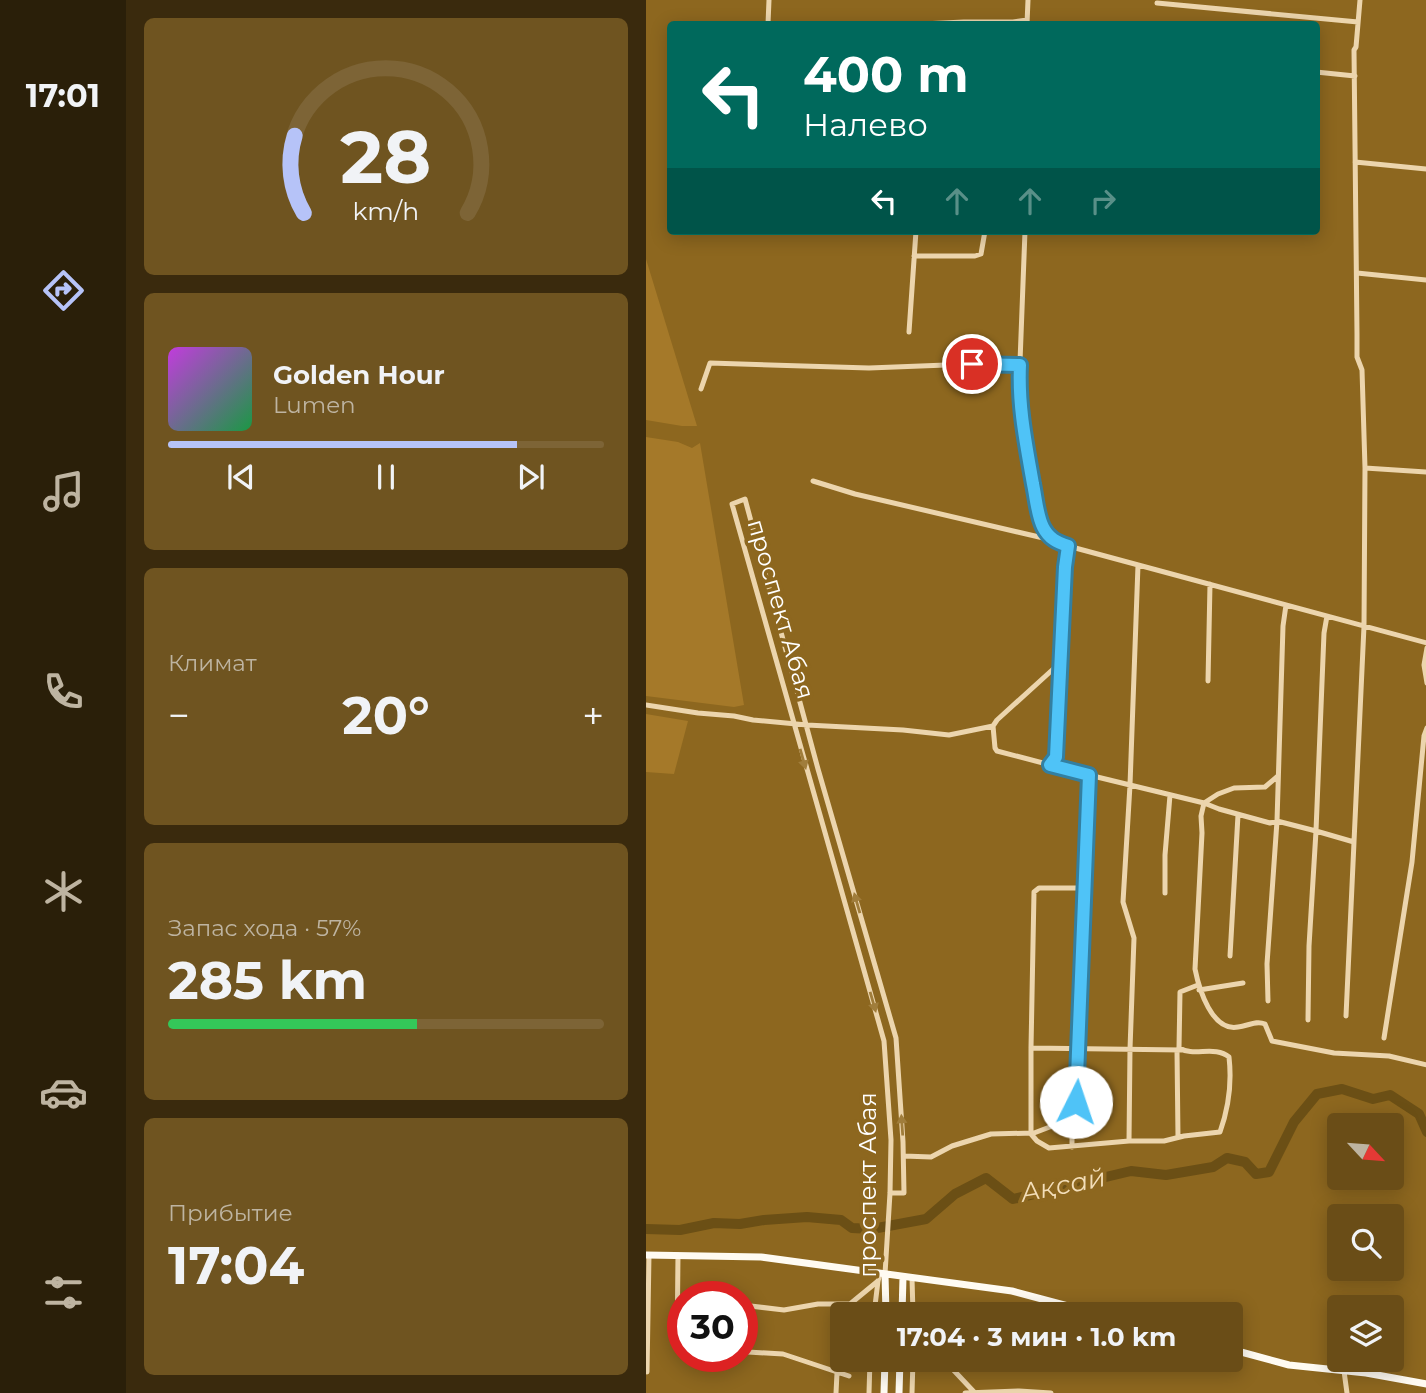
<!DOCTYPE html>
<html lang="ru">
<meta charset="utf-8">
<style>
:root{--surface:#6a4d17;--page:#6f5420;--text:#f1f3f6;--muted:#beb4a1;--line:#7d6436;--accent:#b6c3f8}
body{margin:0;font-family:Montserrat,sans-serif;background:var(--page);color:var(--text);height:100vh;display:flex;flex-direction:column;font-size:26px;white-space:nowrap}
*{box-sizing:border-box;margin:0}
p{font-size:23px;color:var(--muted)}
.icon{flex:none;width:38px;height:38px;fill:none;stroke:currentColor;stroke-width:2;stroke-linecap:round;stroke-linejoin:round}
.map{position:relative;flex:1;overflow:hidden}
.drawer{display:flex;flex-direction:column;gap:18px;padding:18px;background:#3a2a0d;width:520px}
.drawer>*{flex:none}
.banner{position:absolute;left:21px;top:21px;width:653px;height:214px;border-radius:7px;box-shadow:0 4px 18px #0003;background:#00695c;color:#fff;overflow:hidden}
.needle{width:46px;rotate:116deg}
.fabs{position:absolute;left:681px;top:1113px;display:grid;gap:14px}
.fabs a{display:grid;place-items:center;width:77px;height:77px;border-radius:7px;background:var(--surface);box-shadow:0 4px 18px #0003;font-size:35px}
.speed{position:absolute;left:21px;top:1281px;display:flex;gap:14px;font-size:35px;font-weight:700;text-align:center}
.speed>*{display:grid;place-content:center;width:91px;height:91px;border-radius:50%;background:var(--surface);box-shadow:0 4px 18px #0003;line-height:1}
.speed .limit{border:10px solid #d22;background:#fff;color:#111}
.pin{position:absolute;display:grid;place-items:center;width:60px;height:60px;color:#fff;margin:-30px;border:4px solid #fff;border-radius:50%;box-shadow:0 2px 7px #0007}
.me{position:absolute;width:77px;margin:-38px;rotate:4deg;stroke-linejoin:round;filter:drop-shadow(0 0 5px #0008)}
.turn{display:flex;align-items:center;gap:24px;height:147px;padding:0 21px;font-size:32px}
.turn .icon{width:91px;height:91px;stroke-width:2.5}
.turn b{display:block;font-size:49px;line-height:60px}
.lanes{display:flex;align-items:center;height:66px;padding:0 21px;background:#0003;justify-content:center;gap:35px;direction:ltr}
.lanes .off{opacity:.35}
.big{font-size:52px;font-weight:700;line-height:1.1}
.drawer .card{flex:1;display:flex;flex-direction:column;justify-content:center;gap:10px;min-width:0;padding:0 24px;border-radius:10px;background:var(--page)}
.drawer .dial{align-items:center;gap:0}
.dial svg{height:182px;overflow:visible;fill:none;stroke:var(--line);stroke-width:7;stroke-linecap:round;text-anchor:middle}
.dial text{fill:var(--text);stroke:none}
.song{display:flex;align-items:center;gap:21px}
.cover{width:84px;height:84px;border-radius:10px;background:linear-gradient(135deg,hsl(290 70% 55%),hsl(140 70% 35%))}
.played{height:7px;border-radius:4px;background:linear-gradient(90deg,var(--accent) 80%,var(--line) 80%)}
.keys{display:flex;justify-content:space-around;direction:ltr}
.heat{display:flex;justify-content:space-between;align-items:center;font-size:38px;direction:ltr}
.charge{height:10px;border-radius:5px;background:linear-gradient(90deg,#34c759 57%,var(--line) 0)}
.trip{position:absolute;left:184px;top:1302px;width:413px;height:70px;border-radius:7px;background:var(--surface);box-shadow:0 4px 18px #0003;font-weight:700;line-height:70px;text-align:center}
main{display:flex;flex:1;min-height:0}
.menu{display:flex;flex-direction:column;width:126px;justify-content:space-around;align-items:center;background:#2a1f09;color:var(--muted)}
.menu .icon{width:49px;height:49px}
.menu .on{color:var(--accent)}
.menu b{font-size:32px;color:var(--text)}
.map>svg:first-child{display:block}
</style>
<main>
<nav class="menu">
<b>17:01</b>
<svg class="icon on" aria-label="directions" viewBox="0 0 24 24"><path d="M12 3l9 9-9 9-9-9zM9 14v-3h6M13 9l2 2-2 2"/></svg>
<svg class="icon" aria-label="music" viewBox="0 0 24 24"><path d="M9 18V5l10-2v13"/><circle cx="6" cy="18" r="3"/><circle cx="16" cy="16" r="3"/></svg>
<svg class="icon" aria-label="phone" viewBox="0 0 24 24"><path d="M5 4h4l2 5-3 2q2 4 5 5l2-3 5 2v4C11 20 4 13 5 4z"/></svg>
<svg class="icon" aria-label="climate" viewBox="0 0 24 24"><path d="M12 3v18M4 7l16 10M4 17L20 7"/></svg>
<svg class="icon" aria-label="car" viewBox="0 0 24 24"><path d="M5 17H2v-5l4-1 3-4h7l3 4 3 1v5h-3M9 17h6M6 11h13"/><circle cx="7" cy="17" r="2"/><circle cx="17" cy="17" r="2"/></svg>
<svg class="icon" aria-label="filters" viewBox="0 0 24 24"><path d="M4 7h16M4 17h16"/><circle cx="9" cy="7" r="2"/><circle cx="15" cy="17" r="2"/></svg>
</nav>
<section class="drawer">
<div class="card dial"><svg viewBox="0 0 100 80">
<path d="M14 69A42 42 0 1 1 86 69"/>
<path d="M14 69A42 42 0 0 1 10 35" stroke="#b6c3f8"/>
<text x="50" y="56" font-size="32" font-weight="700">28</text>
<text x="50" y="72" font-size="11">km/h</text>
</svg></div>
<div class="card">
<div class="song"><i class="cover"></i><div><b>Golden Hour</b><p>Lumen</p></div></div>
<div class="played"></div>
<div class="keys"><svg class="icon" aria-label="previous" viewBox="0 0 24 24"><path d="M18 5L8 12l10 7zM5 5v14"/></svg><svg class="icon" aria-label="pause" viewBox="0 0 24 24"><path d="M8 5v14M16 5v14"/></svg><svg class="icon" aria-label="next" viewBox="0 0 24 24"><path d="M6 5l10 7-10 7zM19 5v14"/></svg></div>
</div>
<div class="card"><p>Климат</p>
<div class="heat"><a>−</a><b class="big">20°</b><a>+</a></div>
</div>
<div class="card"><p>Запас хода · 57%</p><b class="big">285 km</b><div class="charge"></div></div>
<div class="card"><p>Прибытие</p><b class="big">17:04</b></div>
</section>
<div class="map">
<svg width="781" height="1393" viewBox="0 0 781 1393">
<rect width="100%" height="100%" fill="#8d671f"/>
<path fill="#a57929" d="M0 259 51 426H36L0 420Z
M0 437 32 442 46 448 54 443 98 705 88 707 0 696Z
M0 714 42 721 28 774 0 772Z"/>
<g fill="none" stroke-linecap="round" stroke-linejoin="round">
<path stroke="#6b4f15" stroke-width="10" d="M0 1229 34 1230 68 1223 94 1224 118 1220 161 1217 195 1220 206 1228 226 1229 280 1219 309 1194 340 1178 367 1199 485 1171 520 1175 567 1167 581 1158 599 1162 610 1174 623 1172 648 1122 671 1094 696 1089 727 1099 744 1095 773 1114 781 1132"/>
<path stroke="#ecd5ad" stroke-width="5" d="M511 3 712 22
M122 24 123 0
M276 24 318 22H367L381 20
M381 24 382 0
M670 72 709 76
M709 162 781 169
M379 231 373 388 374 411 389 496 396 525 406 540 422 546 781 643
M268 256H329L335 254 339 231
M711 273 781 280
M263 332 270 231
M55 389 64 363 223 368 326 364H374
M719 468 781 472
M167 481 209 494 406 540
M681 616 678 633 670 831 708 842 700 1016
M781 648 778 665 781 683
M562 681 564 584
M0 705 52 713 88 716 107 720 161 725 257 730 303 735 347 726 351 720 415 662 420 567 422 546
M347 726 349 748 351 751 443 775
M404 765 410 757 415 662
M632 776 619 787 588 788 572 794 558 803 555 816 556 833 549 969C553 989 566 1032 592 1027 602 1026 610 1020 619 1024L626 1041 688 1053 743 1056 781 1065
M708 842 718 626 719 468 716 370 711 357V334L708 50 710 47 714 0
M519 893V855L524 795
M584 956 592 815
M553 990 597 983
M622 1001 621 964 631 821 637 626 640 605
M738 1038 766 862 778 736 781 728
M385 1048 388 892 393 888H438
M536 1050 385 1048V1134L391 1141 403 1148 483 1141H518L538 1136 574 1132C583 1107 586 1083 583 1057 569 1045 548 1057 533 1048L534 992 552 985
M531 1051 532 1137
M426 1112V1147
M483 1141 484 1049 488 938 477 902 484 785 558 803 573 809 624 823 631 821 670 831 663 946 662 1020
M258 1156 285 1157 306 1146 345 1134 388 1133 409 1125 426 1112 430 1102 443 775 484 785 492 565
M239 1274 244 1193 245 1140 238 1041 86 504 99 499 172 769 250 1038 257 1142 258 1193H244
M266 1278 267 1314
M96 1305 138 1310 172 1304H204L232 1281
M228 1314 232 1281 234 1274
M96 1338 102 1352 137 1354 203 1376
M31 1350 32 1255
M298 1360 329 1393
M698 1371 701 1393
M1 1372 3 1255
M190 1393 191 1373
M223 1393 224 1360
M266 1393 267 1360
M319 1393 373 1391 405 1393"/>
<path stroke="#fffbf2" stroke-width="7" d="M0 1255 115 1257 366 1291 452 1314
M239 1274 240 1314
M256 1314 257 1277
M584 1349 643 1365 720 1373 781 1384
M238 1393 239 1360
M253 1393 254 1360"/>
</g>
<defs><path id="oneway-solid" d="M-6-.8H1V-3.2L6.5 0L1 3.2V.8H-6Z" transform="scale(1.75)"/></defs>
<g fill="#a07d3b">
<use href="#oneway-solid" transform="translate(157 759) rotate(74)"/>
<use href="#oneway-solid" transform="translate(211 903) rotate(-106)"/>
<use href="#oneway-solid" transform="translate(227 1002) rotate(74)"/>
<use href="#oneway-solid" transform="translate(256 1125) rotate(-94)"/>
</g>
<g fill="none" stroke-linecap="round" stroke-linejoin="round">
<g stroke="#337fa1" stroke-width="18">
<path id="route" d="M326 364 374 365C372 406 380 444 387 484 390 498 391 515 397 527 403 539 411 542 422 546L419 567 410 757 404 765 443 775 430 1102"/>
</g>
<use href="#route" stroke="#4fc3f7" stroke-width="12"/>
</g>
<g text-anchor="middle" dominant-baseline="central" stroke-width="7" stroke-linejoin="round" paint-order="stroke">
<g font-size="24" fill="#fff" stroke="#8d671f">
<text transform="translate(135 609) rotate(74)">проспект Абая</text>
<text transform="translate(221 1185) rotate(-90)">проспект Абая</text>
</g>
<g font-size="26" font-style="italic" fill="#f3deb9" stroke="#8d671f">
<text transform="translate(417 1185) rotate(-11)">Ақсай</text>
</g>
</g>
</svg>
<div class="fabs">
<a><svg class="needle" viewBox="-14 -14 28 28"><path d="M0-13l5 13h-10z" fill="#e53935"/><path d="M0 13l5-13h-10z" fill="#beb4a1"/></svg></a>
<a><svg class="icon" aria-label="search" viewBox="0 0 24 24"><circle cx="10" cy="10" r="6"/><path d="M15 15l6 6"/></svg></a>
<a><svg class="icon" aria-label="layers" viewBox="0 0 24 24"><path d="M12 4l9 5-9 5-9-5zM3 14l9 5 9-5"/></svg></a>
</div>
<div class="speed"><div class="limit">30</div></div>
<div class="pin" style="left:326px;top:364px;background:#d93025"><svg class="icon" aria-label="arrive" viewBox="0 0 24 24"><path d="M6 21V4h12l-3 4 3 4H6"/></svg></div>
<svg class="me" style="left:430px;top:1102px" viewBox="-20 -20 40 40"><circle r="19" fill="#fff"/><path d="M0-13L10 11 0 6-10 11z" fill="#4fc3f7"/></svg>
<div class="trip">17:04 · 3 мин · 1.0 km</div>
<div class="banner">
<div class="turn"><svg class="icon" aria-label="left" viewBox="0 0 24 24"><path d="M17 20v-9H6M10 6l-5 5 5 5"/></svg><div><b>400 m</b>Налево</div></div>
<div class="lanes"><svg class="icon" aria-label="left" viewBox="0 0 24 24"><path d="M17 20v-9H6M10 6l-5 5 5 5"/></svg><svg class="icon off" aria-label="ahead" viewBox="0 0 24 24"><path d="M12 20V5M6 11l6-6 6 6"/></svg><svg class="icon off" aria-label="ahead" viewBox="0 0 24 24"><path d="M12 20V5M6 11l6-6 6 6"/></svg><svg class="icon off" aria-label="right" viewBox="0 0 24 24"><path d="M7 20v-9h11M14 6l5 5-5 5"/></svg></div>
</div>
</div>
</main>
